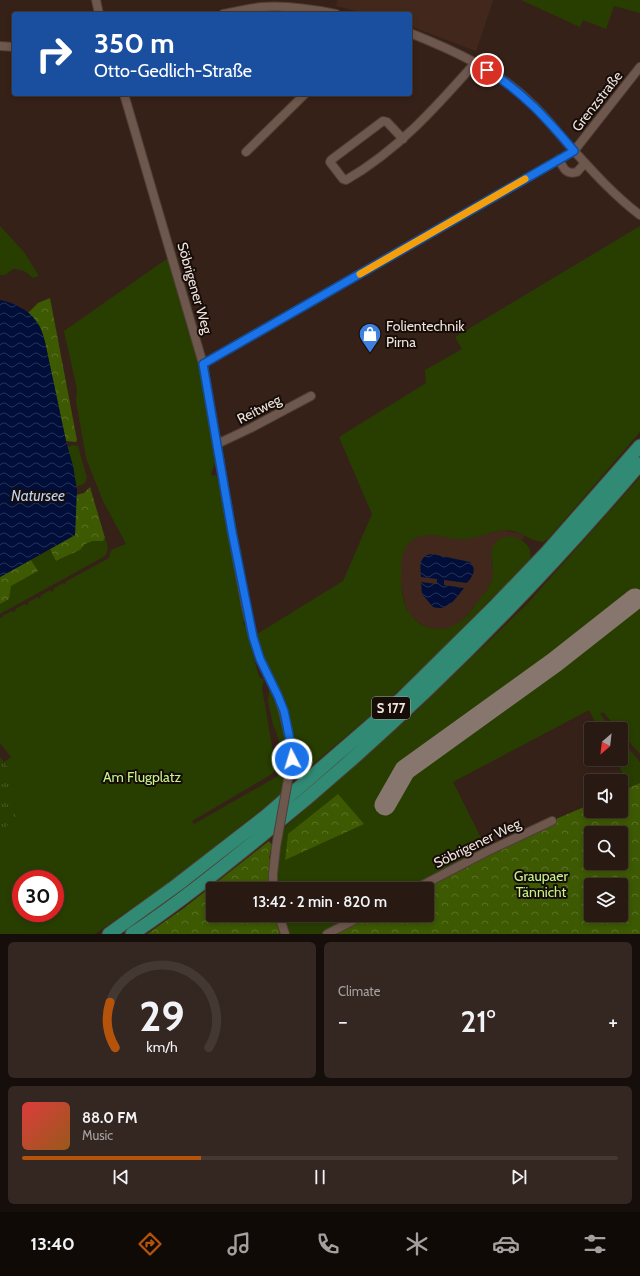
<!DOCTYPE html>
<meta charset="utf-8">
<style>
:root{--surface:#281912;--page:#342620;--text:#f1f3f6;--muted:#a5a09f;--line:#443832;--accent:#b45309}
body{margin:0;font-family:Cabin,sans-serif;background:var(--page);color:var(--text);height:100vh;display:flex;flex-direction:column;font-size:15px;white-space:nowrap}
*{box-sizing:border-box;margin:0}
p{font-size:13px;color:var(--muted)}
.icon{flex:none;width:22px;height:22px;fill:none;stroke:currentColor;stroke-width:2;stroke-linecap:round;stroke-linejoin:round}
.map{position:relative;height:934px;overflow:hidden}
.details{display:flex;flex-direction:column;gap:8px;padding:8px;background:#160e0a;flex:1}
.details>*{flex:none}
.banner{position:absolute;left:12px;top:12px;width:400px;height:84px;border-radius:4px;box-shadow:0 2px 6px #0003,0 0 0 1px var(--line);background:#1a4fa0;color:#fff;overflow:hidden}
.needle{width:26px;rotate:208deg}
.fabs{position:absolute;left:584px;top:722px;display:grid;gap:8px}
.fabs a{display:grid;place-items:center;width:44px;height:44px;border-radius:4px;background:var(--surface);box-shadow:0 2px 6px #0003,0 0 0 1px var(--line);font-size:20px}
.speed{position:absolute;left:12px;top:870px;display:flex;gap:8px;font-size:20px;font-weight:700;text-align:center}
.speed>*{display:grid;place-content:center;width:52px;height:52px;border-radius:50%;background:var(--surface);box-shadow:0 2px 6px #0003,0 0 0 1px var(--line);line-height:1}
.speed .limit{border:6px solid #d22;background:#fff;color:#111}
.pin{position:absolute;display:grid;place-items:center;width:34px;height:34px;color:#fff;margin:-17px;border:2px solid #fff;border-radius:50%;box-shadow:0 1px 4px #0007}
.me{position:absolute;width:44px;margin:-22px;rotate:355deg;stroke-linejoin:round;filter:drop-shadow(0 0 3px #0008)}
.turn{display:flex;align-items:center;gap:14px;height:84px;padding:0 16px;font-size:18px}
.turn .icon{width:52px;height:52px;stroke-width:2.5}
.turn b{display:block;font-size:28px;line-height:34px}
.big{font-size:30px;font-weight:600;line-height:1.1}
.details .widget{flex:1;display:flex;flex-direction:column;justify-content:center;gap:6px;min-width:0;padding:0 14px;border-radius:6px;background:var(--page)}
.details .dial{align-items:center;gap:0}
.dial svg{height:104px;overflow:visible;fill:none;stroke:var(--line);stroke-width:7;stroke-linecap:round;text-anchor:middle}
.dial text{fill:var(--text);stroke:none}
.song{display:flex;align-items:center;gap:12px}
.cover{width:48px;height:48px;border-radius:6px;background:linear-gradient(135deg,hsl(0 70% 55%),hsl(30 70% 35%))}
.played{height:4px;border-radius:2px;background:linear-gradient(90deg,var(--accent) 30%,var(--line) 30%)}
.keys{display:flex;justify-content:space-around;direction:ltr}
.heat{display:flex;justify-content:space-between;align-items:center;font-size:22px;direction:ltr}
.details .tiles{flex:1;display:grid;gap:8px;grid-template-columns:1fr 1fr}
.widget:last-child{grid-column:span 2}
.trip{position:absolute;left:206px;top:882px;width:228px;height:40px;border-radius:4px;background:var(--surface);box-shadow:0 2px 6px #0003,0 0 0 1px var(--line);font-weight:600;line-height:40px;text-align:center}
.tabs{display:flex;height:64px;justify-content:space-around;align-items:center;background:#100a07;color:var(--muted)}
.tabs .icon{width:28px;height:28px}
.tabs .current{color:var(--accent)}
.tabs b{font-size:18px;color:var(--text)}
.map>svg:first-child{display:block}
</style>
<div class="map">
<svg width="640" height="934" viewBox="0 0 640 934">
<defs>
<pattern id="forest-crowns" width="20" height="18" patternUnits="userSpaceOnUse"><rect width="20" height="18" fill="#3d5902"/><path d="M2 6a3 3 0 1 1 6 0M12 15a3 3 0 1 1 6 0" fill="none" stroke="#597126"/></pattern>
<pattern id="park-tufts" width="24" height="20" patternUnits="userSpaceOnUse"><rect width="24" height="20" fill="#283e00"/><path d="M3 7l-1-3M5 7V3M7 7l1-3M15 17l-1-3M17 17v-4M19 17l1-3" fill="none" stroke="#485a25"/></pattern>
<pattern id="water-waves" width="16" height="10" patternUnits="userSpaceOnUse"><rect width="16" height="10" fill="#000e39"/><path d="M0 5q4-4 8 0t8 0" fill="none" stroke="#263155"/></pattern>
</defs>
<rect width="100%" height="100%" fill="#352118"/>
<path fill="#42281c" d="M338 0H493L476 51 410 26V14H368L336 6Z
M504 530 525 535 522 540 513 537 491 560 494 572 492 580 488 589 469 613 461 621 453 627 442 629H434L425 626 417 621 409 614 405 603 401 584V557L407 545 411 541 417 537 429 534 463 539Z"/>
<path fill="#283e00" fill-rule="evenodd" d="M521 0H640V13L614 6 606 29 583 20 580 27Z
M0 226 24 252 39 276 33 278C27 272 22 269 13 269L5 275H0Z
M640 226V432L548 539 543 542C530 541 519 530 505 530 492 531 478 538 465 539 453 540 440 534 428 535 409 536 401 550 401 568 401 582 401 602 410 614 419 627 438 633 453 626 464 621 472 610 479 600 484 594 490 587 492 579 496 566 485 550 498 540 506 534 518 536 525 543 530 547 532 553 530 559 527 564 521 568 517 573 505 585 493 597 481 609 452 638 424 667 394 695 362 723 328 751 296 779L293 776 296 761 294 760 257 634 343 581 372 514 339 437 426 383 425 370 462 349 455 337Z
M168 258 186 317 203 379 215 455V463L211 474 212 476 216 475 219 485 221 486 227 521 225 522 246 619 243 622 244 626H248C253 644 253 662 260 678L264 679 262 688 276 769 272 774 192 821 194 824 278 776 281 769 277 749 279 742 276 731 273 725 268 701 269 690H272L281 712 287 744V768H286L282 793 174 879 95 934H0V833L16 817 11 772 4 762 11 757 0 743V618H3L2 616 12 611 13 612 16 611 15 609 25 604 26 605 29 604 28 602 38 597 39 599 41 597 40 596 50 590 52 592 54 590 53 589 63 583 64 585 66 583 65 582 109 558 111 550 126 544 103 501 86 458 76 401 77 389 64 331ZM21 879H55V913H21Z
M73 445 78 446 87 478 84 484 76 487 73 466 67 447Z
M640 477V754L621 733V729H618L603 712 600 714 612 729H599L589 710 453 782 487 850 410 889H276V875L278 857 284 828 411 716 527 604ZM338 794 285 859 287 843 317 811Z
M105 538C108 545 109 549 105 556L0 614V604L9 599 10 586 37 571 31 560 50 549 57 561 80 550 85 544 93 541H103Z
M621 739 640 762V783L630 787 615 759H621Z
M281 915H359L322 934H288Z"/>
<path fill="url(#forest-crowns)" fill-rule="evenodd" d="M50 298 77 440 76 442 66 441 45 342 41 329 28 313 38 303Z
M90 487 105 538 103 541H93L85 544 80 550 56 561 50 549 75 535 76 495 84 493Z
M31 560 38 571 11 586 9 599 0 604V577Z
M640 783V934H333L371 915H427V889H421L489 853 557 821 556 819 591 804V811H621V791ZM591 833H621V863H591ZM591 885H621V915H591Z
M338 794 364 824 285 860 288 834Z
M269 841 272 845 269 858 271 859 270 889H213V915H274L280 934H147L184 908Z"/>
<path fill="url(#park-tufts)" d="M0 757 11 771 16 817 0 833Z"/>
<path fill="url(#water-waves)" d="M0 300C12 302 29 310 36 321 41 327 43 335 45 342L66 441 73 466 77 490 75 535 0 577Z
M432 554 470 562C477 570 473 576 467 583L444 580V585L464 588C456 598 448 612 433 607L422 594 421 582 437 584V579L421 577C420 566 419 555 432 554Z"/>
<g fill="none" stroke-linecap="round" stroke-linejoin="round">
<path stroke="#86766e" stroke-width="21" d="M385 805 405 770 555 662 635 599"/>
<g stroke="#4f3e37" stroke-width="10">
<path id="minor" d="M96 0 99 14
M223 14C236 12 249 8 262 7 287 5 312 9 336 14
M410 33C453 50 499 71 532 104 548 119 560 136 575 152 595 174 616 197 640 215
M0 46 14 47
M124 94 203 364 232 533 246 607 253 637 260 659 278 696 283 711 291 745V759L289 774
M403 139 387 122 383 121 331 160 330 162 343 179 346 180C398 150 436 107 475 63
M246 152 305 94
M559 159C563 168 566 175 577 172L585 163
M203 364 574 151 640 67
M217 444 251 428 311 396
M273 889V874L276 847
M415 889 488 851 552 821
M279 915 285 934
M327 934 364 915"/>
</g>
<g stroke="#4f3e37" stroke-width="15">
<path id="trunk" d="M109 934 177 885 266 816 400 700 496 605 546 553 640 446
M132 934C176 905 218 871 260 837 398 726 524 600 640 464"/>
</g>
<use href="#minor" stroke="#6e574d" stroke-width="8"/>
<use href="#trunk" stroke="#308a74" stroke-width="13"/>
<g stroke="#4f3e37" stroke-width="10" stroke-linecap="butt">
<path id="minor-bridge" d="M276 847 289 774"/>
</g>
<use href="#minor-bridge" stroke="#6e574d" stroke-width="8"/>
</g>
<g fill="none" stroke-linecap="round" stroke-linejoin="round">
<g stroke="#114b97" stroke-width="10">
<path id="route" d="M292 759 291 745 284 711 278 696 260 659 253 637 232 532 203 364 574 151C548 120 522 91 487 70"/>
</g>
<use href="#route" stroke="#1a73e8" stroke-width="7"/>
<path stroke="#f59e0b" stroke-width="7" d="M360 274 525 179"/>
</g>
<defs>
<g id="shop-pin" transform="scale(1.15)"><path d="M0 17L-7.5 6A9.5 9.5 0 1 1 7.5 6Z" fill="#3f7fe0" stroke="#160d09"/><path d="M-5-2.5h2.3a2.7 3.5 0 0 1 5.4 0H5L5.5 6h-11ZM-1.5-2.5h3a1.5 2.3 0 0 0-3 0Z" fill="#fff"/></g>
</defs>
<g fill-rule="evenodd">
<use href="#shop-pin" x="370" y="334"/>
</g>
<g text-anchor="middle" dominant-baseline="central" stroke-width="4" stroke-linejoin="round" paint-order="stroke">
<rect fill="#160d09" stroke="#afa29d" stroke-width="1" x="372" y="697" width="38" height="22" rx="3"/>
<g font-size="13" font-weight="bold" fill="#f0e2dc">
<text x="391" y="708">S 177</text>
</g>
<g font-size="14" fill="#f0e2dc" stroke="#160d09">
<text transform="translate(597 101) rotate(-52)">Grenzstraße</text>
<text transform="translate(195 288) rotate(74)">Söbrigener Weg</text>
<text transform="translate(259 409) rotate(-27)">Reitweg</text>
<text transform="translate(477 843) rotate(-26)">Söbrigener Weg</text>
</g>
<g font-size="14" fill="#f0e2dc" stroke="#160d09" text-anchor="start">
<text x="386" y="326">Folientechnik<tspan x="386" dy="16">Pirna</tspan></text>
</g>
<g font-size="14" fill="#c5f38a" stroke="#160d09">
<text x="142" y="777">Am Flugplatz</text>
<text x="541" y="876">Graupaer<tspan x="541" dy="16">Tännicht</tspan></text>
</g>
<g font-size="15" font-style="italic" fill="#bad0f4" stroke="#160d09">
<text x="38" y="496">Natursee</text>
</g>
</g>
</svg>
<div class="fabs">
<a><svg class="needle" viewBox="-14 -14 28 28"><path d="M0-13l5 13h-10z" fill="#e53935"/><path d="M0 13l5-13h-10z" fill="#a5a09f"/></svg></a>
<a><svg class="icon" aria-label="sound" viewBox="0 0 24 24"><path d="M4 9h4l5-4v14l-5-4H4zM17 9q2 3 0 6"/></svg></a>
<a><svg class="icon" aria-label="search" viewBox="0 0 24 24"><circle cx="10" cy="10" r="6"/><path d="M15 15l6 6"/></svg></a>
<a><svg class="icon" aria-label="layers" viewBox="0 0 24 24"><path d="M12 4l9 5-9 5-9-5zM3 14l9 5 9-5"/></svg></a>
</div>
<div class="speed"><div class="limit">30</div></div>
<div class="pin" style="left:487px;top:70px;background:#d93025"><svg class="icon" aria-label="arrive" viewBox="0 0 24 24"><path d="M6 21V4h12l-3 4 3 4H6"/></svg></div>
<svg class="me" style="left:292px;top:759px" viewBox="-20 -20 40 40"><circle r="17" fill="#1a73e8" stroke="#fff" stroke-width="3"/><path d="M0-11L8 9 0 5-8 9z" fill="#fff"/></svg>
<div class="trip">13:42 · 2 min · 820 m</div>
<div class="banner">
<div class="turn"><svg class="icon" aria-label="right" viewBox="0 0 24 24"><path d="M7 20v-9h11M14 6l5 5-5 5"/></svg><div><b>350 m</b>Otto-Gedlich-Straße</div></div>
</div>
</div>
<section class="details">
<div class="tiles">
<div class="widget dial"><svg viewBox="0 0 100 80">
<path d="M14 69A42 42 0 1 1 86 69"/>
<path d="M14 69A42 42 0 0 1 10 34" stroke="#b45309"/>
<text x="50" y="56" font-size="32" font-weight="700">29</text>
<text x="50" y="72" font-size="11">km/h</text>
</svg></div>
<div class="widget"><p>Climate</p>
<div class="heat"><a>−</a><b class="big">21°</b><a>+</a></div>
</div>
<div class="widget">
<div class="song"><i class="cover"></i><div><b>88.0 FM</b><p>Music</p></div></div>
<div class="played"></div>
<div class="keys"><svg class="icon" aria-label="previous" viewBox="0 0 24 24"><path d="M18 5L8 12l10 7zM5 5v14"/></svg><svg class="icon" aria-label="pause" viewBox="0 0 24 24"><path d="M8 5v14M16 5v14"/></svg><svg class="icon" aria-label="next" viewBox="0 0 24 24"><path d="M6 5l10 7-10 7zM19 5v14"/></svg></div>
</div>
</div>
</section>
<nav class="tabs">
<b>13:40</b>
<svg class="icon current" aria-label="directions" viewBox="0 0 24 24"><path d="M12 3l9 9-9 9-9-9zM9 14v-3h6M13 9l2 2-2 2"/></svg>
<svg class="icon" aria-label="music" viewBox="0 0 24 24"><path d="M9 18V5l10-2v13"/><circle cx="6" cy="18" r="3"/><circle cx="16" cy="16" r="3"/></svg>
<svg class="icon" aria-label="phone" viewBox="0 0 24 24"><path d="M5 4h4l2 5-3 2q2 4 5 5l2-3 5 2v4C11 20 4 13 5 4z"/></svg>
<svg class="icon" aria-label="climate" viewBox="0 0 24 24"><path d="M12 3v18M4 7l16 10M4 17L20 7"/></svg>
<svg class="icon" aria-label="car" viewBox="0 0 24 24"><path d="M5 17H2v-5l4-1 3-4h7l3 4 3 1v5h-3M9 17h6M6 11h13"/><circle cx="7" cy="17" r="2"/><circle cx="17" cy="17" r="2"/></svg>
<svg class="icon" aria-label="filters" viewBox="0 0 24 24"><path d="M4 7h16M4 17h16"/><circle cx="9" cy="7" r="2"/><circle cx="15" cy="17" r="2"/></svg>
</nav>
